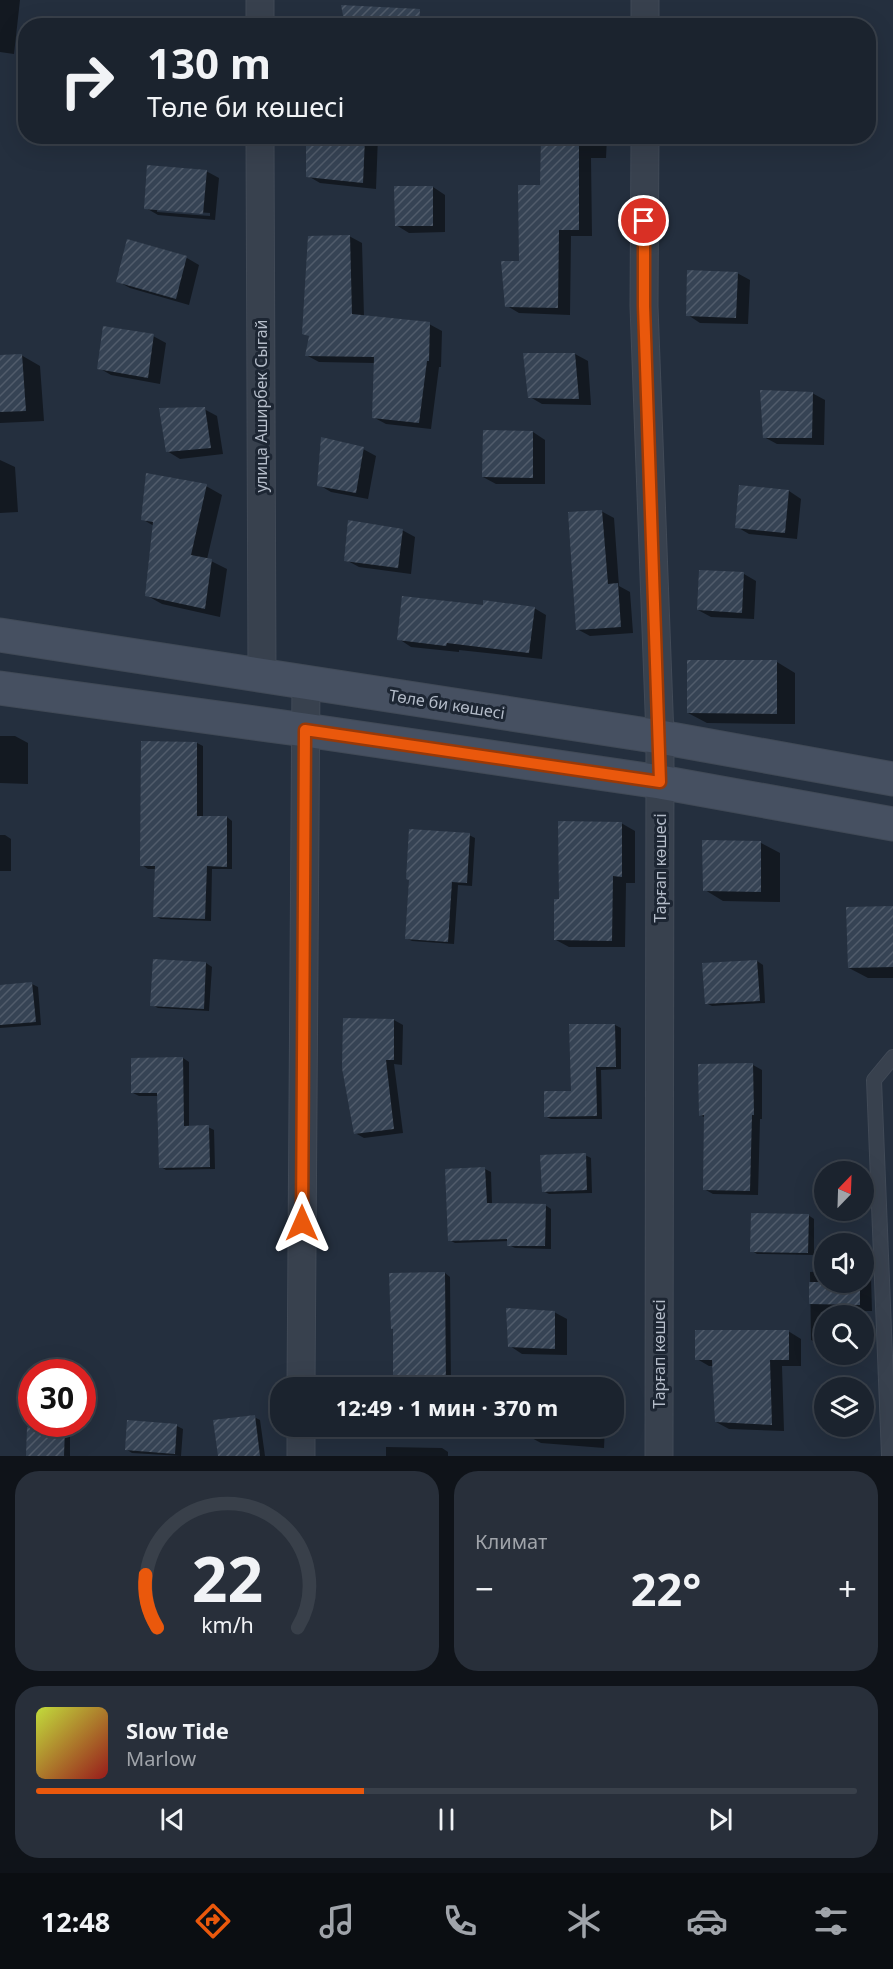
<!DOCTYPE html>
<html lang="ru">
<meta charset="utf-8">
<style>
:root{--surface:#1b232e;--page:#282f3a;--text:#f1f3f6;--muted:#a0a4aa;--line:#39404a;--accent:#ea580c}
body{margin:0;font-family:"Noto Sans",sans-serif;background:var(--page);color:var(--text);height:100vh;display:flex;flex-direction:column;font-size:22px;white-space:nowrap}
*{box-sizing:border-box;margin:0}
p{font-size:20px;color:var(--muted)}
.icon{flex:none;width:33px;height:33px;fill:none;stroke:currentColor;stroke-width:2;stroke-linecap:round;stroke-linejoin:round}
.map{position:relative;height:1456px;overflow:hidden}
.panel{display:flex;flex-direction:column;gap:15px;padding:15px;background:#0f1319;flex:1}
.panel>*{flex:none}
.hud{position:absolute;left:18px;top:18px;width:858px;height:126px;border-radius:24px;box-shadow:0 6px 24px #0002,0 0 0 2px var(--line);background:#1b232e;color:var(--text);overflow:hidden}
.needle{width:39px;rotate:23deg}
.fabs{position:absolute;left:814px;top:1161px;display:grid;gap:12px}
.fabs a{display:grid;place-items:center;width:60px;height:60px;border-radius:50%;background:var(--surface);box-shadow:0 6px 24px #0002,0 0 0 2px var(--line);font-size:30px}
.speed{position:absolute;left:18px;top:1359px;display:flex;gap:12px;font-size:30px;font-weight:700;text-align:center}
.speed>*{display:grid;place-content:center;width:78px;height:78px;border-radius:50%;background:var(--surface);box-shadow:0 6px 24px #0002,0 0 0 2px var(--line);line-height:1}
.speed .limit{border:9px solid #d22;background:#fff;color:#111}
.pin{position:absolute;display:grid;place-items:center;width:51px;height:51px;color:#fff;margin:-26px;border:3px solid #fff;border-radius:50%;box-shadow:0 2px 6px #0007}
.me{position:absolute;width:66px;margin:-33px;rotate:0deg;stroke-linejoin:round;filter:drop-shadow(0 0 4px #0008)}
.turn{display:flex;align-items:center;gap:21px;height:126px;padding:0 30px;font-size:27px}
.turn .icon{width:78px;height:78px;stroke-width:2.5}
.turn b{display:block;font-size:42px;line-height:51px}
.big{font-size:45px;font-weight:700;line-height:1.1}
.panel .tile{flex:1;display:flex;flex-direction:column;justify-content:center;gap:9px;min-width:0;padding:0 21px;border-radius:24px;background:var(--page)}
.panel .dial{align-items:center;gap:0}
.dial svg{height:156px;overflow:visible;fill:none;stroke:var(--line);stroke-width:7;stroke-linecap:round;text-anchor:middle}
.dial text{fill:var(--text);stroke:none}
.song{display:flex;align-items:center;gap:18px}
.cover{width:72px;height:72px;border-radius:9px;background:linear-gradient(135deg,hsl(70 70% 55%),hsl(0 70% 35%))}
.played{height:6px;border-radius:3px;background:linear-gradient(90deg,var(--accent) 40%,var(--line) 40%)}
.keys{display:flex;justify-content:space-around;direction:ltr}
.heat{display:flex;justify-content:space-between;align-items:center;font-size:33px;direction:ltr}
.panel .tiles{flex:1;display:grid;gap:15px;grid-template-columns:1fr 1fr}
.tile:last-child{grid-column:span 2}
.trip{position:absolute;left:270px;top:1377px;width:354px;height:60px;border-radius:24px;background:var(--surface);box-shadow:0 6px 24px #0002,0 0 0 2px var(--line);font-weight:700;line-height:60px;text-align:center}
.dock{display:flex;height:96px;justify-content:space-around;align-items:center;background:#0b0e12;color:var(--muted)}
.dock .icon{width:42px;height:42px}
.dock .active{color:var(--accent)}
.dock b{font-size:27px;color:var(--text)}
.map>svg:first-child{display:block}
</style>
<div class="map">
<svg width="893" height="1456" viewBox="0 0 893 1456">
<defs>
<pattern id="building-hatch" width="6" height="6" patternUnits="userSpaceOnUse" patternTransform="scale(1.5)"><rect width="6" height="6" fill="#364354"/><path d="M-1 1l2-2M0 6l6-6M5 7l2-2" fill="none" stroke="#515c6b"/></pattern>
</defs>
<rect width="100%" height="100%" fill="#242f3e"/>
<path fill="#0007" fill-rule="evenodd" d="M0 0H20L14 54 0 52Z
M116 136H164L165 146 129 145Z
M308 136H378L376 189 320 183 308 176Z
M542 136H607L606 158H591L592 236H571L570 315 519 313 507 306 521 263 541 187Z
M206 171 219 178 215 220 158 215 146 208ZM157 209 210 213V216L157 212Z
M433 187 445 195V232L409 233 396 225Z
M349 236 362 243 364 317 429 324 442 331 441 367H439L431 429 386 424 373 417 375 363 319 362 306 355 311 337 304 333Z
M187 258 199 265 189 305 130 288 117 281Z
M737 273 750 280 748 324 700 323 688 315Z
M153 336 166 343 160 384 111 375 99 368Z
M575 354 588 361 591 405 542 404 530 397Z
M21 355 40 366 44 421 0 423V357Z
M812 393 825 400 824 445 777 444 764 437Z
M204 409 217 416 223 454 180 459 167 451Z
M533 432 545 440V484H496L483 477Z
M363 449 376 456 368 499 331 492 319 485Z
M0 460 15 467 18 512 0 513Z
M206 486 222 495 207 559 227 569 220 617 162 604 146 595 154 526 142 519Z
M789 491 801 499 797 539 749 534 737 527Z
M601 511 614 518 619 586 630 592 633 633 590 636 577 629Z
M402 530 415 537 411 574 359 567 346 560Z
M744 574 756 581 754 619 711 617 698 610Z
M484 607 534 608 546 615 542 659 459 650V652L411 647 399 639Z
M777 662 795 673V724L707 723 688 713Z
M0 736H15L28 743V784L0 783Z
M197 743 203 746V817H227L232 821V869H212L211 921 161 919 155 916 157 869H148L142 865Z
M621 823 635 831V883H626L625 947H569L556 940 561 900Z
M0 835H5L11 839V871H0Z
M469 835 475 838 472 886 458 885 454 944 412 941 406 938Z
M761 843 780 853V902L723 901 705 890Z
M893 907V978H868L849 968Z
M757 961 763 965 765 1003 712 1006 706 1003Z
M206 963 212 967 209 1011 158 1008 152 1005Z
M32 984 38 987 41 1025 0 1028V987Z
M394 1020 403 1025 402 1065 394 1064 403 1133 364 1138 355 1133Z
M615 1025 621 1028V1069L601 1070 602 1119H551L545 1116 572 1093Z
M183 1058 189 1062V1127H208L214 1130 215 1169 166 1170 161 1167 159 1096H139L133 1093Z
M753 1065 762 1070V1119H760L758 1195 713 1194 704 1189 706 1118 700 1115Z
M585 1155 591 1158 592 1193 549 1194 543 1191Z
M485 1169 491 1172 492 1204 545 1205 551 1209V1249L515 1248 509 1245V1241L455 1243 449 1240Z
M808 1215 814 1219V1255L757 1254 752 1251Z
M825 1271V1282H864V1273L871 1277 872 1311H860V1316H825V1347L811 1340 810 1272Z
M445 1273 450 1277 451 1388H394L395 1330 392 1329Z
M554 1312 567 1319V1355L522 1354 510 1346Z
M788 1331 801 1339V1366H782L784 1431 729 1429 716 1422 714 1366H709L697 1359Z
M254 1417 260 1420 265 1456H219L215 1421Z
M177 1426 183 1429 181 1456 132 1453 126 1449Z
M528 1426H605L604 1448 541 1443 528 1436Z
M64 1429 70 1433V1456L28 1455Z
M386 1447 442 1448 448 1452V1456H386Z"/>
<path fill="url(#building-hatch)" d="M341 5 420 9 419 26H345Z
M306 136 365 138 363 183 306 177Z
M541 136H579V230H559L558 308 505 307 501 261H519L518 185H540Z
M147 165 207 170 203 214 144 209Z
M394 186H433V226H395Z
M350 235 352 314 430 322 429 361H427L419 423 372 418 374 357 305 356 309 336 302 334 308 236Z
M127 239 187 256 176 299 116 282Z
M687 270 738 272 736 318 686 316Z
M103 326 154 334 148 378 97 369Z
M523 353H575L579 399 528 398Z
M22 354 26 411 0 412V355Z
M760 390 813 392 812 438H763Z
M205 407 211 448 166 452 159 408Z
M483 430 533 431V478L482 477Z
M321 437 364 447 356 493 317 486Z
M146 473 207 484 191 555 212 559 205 609 145 596 153 522 141 520Z
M739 485 789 490 785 533 735 528Z
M602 510 608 584 618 583 621 627 576 630 568 512Z
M348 520 403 529 398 568 344 561Z
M699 570 744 572 742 613 697 610Z
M402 596 483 605V600L535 607 529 653 447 643 446 646 397 640Z
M687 660H777V714L687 713Z
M141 741 197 742V816H227V867L207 866 205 919 153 917 155 866H140Z
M558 821 622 822V877L613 876 612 941 554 940V899H559Z
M409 829 470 833 467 883 452 882 448 942 405 939 409 880 406 879Z
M702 840 761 841V892L703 891Z
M893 906V967L848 968 846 907Z
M153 959 206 962 204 1009 150 1006Z
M757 960 760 1001 705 1004 702 963Z
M32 982 36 1022 0 1025V985Z
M343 1018 394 1019V1060H386L394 1129 354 1134 342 1068Z
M569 1024H615L616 1067H596L597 1116 544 1117V1091H571Z
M183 1057 184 1126 209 1125 210 1167 159 1168 157 1093H131V1058Z
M753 1063 754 1115H752L750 1191 703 1190 704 1115 699 1116 698 1064Z
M586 1153 587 1190 542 1192 540 1155Z
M485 1167 487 1203 546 1204 545 1246H507V1239L448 1241 445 1169Z
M751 1213 809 1214 808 1253 750 1252Z
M445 1272 446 1388H393V1329H391L389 1273Z
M809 1282H860V1305L809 1304Z
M506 1308 555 1311V1349L508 1347Z
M695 1330H789V1360H770L772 1425 715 1422 712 1360H695Z
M255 1415 260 1456H218L213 1420Z
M127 1420 177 1424 175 1454 125 1450Z
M27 1427 65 1428 64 1456H26Z"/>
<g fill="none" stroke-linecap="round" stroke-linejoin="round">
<g stroke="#414a57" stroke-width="16">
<path id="service" d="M889 1456 874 1080 893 1057"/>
</g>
<g stroke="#414a57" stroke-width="29">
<path id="minor" d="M260 0V26
M645 26V0
M260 136 262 675
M645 136 644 306 660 737 659 1456
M301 1388 306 681
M301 1456V1426"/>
</g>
<g stroke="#414a57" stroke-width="35">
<path id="secondary" d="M0 635 660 737 893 779
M0 688 305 730 660 782 893 824"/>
</g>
<use href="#service" stroke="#38414e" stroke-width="14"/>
<use href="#minor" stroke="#38414e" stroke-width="27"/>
<use href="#secondary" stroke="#465061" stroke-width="33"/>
</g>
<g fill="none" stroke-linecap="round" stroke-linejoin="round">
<g stroke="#983908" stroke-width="15">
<path id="route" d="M302 1223 305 730 660 782 644 306V221"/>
</g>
<use href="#route" stroke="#ea580c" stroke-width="10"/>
</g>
<g text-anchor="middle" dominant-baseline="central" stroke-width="6" stroke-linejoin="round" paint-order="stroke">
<g font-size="16" fill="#b4bcc9" stroke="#1d2633">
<text transform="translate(261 406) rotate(-90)">улица Аширбек Сыгай</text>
<text transform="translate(447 704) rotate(9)">Төле би көшесі</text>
<text transform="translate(660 868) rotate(-90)">Тарғап көшесі</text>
<text transform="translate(659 1354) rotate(-90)">Тарғап көшесі</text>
</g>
</g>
</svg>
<div class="fabs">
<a><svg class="needle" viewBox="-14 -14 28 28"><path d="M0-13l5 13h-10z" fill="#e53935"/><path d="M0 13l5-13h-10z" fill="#a0a4aa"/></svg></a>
<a><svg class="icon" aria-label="sound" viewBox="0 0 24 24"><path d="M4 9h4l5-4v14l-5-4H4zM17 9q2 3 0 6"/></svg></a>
<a><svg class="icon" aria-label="search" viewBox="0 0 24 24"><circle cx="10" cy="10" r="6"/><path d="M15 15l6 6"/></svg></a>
<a><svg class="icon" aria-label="layers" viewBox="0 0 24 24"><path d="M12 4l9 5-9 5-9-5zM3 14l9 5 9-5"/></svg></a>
</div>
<div class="speed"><div class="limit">30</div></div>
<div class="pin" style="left:644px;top:221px;background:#d93025"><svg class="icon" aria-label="arrive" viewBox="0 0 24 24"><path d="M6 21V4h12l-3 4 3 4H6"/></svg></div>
<svg class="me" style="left:302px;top:1223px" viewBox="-20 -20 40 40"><path d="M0-17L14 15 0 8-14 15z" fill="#ea580c" stroke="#fff" stroke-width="4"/></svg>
<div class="trip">12:49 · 1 мин · 370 m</div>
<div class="hud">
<div class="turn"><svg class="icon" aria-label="right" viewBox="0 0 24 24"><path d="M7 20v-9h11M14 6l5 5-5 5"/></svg><div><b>130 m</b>Төле би көшесі</div></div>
</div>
</div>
<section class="panel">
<div class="tiles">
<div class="tile dial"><svg viewBox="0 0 100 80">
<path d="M14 69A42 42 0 1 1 86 69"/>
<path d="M14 69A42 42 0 0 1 8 42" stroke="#ea580c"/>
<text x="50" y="56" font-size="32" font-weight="700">22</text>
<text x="50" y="72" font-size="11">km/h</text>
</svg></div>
<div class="tile"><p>Климат</p>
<div class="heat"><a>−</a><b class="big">22°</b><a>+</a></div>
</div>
<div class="tile">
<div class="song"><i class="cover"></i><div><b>Slow Tide</b><p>Marlow</p></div></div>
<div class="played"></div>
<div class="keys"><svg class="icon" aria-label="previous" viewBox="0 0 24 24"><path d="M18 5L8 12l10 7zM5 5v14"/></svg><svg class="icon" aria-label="pause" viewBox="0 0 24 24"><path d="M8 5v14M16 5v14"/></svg><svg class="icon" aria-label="next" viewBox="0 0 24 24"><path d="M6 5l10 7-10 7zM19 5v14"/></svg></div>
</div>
</div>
</section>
<nav class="dock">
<b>12:48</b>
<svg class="icon active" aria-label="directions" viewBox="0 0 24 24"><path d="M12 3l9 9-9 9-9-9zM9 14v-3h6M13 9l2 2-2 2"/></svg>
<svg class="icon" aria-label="music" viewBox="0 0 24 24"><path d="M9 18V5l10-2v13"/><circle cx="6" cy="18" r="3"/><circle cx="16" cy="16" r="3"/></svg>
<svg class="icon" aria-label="phone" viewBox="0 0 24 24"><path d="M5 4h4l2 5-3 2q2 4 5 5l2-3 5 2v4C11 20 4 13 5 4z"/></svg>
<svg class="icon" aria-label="climate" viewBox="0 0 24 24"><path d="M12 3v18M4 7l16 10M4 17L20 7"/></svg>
<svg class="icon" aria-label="car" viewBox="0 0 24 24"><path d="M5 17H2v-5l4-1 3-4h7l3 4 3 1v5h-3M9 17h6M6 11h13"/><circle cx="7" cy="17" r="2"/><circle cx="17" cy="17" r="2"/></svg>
<svg class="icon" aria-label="filters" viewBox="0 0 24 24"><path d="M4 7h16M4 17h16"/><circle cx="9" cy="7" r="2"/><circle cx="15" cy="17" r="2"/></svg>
</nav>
